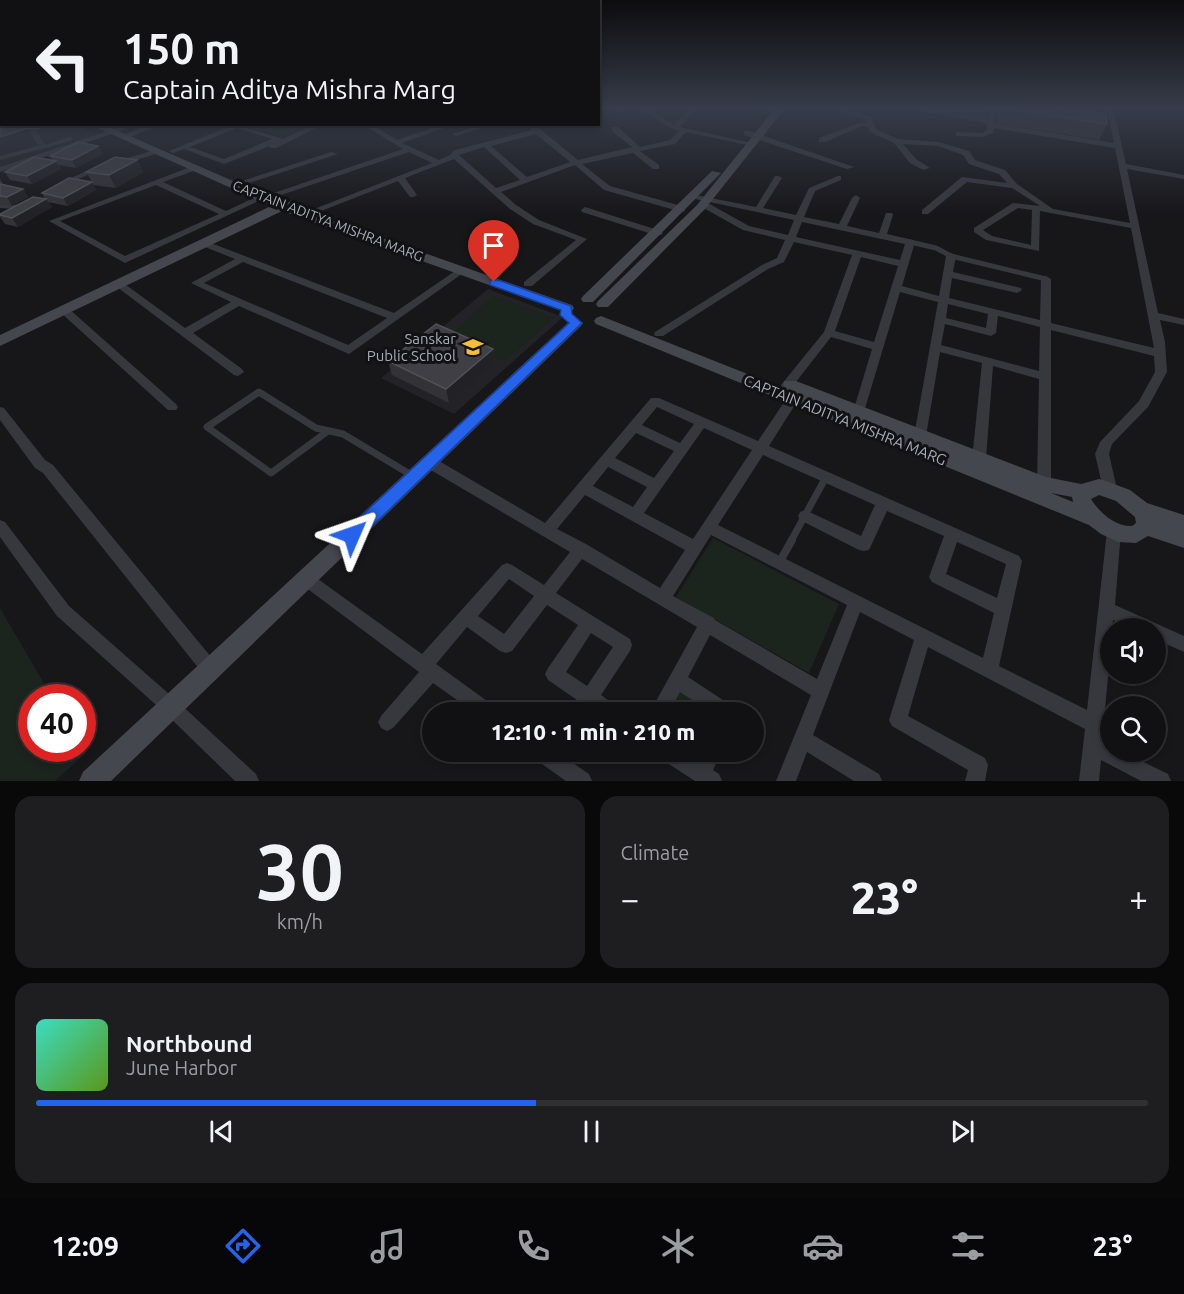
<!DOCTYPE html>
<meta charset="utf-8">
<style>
:root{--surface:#111013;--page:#1e1e21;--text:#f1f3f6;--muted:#9c9da0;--line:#303033;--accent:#2563eb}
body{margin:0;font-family:Ubuntu,sans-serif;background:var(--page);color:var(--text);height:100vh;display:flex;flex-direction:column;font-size:22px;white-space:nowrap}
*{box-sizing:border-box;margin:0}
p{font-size:20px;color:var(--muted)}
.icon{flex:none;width:33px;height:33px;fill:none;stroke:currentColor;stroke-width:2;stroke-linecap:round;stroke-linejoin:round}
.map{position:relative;height:781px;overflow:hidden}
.panel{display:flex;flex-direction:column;gap:15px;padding:15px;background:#09090a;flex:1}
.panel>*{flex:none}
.guide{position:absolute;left:0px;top:0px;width:600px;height:126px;box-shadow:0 3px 9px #0003,0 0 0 2px var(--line);background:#111013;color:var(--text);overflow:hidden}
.controls{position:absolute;left:1100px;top:618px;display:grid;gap:12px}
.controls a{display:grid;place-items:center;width:66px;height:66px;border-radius:50%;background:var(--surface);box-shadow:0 3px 9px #0003,0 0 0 2px var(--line);font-size:30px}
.speed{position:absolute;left:18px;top:684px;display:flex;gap:12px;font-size:30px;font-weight:700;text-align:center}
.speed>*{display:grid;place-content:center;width:78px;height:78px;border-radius:50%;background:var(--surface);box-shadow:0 3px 9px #0003,0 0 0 2px var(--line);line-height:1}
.speed .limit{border:9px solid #d22;background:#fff;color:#111}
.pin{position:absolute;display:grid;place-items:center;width:51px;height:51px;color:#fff;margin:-62px -26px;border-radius:50% 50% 50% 0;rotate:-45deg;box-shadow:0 0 6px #0007}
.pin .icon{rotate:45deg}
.me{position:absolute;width:66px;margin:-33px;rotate:47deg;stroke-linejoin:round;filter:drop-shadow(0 0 4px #0008)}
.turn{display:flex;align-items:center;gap:21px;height:126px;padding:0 24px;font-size:27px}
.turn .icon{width:78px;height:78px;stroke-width:2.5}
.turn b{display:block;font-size:42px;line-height:51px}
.big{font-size:45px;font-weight:800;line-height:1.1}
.panel .card{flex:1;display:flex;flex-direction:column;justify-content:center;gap:9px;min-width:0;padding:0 21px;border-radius:18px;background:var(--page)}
.panel .dial{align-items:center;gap:0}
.dial b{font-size:78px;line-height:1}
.song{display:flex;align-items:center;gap:18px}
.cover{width:72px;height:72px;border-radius:9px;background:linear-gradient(135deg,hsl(170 70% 55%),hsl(90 70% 35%))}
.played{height:6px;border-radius:3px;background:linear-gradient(90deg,var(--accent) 45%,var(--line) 45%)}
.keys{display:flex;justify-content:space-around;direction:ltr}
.heat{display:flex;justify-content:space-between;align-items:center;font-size:33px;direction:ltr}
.panel .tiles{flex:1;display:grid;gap:15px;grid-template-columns:1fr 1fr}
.card:last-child{grid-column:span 2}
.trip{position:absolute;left:422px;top:702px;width:342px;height:60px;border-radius:30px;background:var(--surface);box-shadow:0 3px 9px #0003,0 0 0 2px var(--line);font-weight:800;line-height:60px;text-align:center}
.menu{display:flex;height:96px;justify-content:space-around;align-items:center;background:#070608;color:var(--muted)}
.menu .icon{width:42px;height:42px}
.menu .on{color:var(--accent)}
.menu b{font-size:27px;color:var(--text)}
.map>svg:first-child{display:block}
</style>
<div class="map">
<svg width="1184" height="781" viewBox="0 0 1184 781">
<rect width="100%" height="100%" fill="#171619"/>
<path fill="#232226" d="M0 107 2 124 74 125 97 134 0 167Z
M488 289 563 317 454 414 381 378Z"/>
<path fill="#1c241e" d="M649 107H691L674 123Z
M235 125H311L285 136Z
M493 296 554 318 504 362 450 336Z
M713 538 839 604 809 673 676 597Z
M0 608 52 697 32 698V748L82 749 85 754 55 781H0Z
M678 689 716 712H665Z"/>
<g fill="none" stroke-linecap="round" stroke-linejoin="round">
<path stroke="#37383e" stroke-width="4" d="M0 158 70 139
M125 161 155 152
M66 182 92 171
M0 206 17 207"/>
<path stroke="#37383e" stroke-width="5" d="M910 242 936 248 951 256 1046 279"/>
<path stroke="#37383e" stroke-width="7" d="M328 431 271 473 207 427 259 392 316 428 343 434 413 476
M791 541 826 477"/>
<path stroke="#37383e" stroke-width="8" d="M779 563 792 540"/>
<path fill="#37383e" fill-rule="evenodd" d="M599 107H637L621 112Z
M638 107H646L674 125 691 107H698L680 127 756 144 752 146 686 132 675 144 640 151 659 165V169H653L633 153 582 164 610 186 685 207V211L682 212 604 190 575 165 501 192 516 205 539 220 587 239 532 286H524V282L576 240 533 224 510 209 454 159 405 178 417 195 413 197H410L398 181 316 213 309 211 432 163 409 152 275 197 268 195 403 149 362 124H371L397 140 444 124H455L402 143 439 160 450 155 455 150 532 130 526 124H534L578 160 632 147 612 131V127H618L640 147 670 140 679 131 670 128ZM536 134 570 162 527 177 491 146ZM484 147 520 180 496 188 459 155Z
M845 107H851L850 111 871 117 876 129 898 139 939 142 969 151 975 160 1005 170 1017 184 1053 209 1130 223 1115 148 994 128 993 133 983 137 959 136H956V132L982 133 987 130V123L899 107H914L988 119 990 107H996L994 123 1114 143 1107 107H1113L1126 164 1184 175V179L1127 169 1158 313 1184 319V325L1160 320 1165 342 1167 372 1148 407 1112 444 1109 454 1117 489 1115 493 1110 495 1105 493 1103 489 1095 454 1100 442 1139 401 1155 372 1154 356 1051 330V484L1049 488 1044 489 1039 488 1037 484 1039 379 993 366 986 459 984 463H974L972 459 982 363 940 352 926 436 925 439H915L914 436 938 302 900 292 863 415 859 416 853 412 872 349 831 337 785 396H777L775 393 777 390 824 332 852 255 794 242 784 262 768 269 663 336H655L654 334 655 332 762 265 777 258 785 240 743 230 700 206V202H706L749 226 788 235 794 220 691 198V194L756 207 775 176H778L782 178 763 208 796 215 809 188 838 176H841V180L815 191 804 217 839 224 852 198 856 195 860 198 847 226 879 233 886 213H892L893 215 887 234 913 240 915 242 902 286 939 296 946 256 951 253 956 256 953 272 1021 288 1022 290 1017 293 952 278 949 298 1040 320 1041 279 1046 276 1051 279V323L1154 348 1131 228 1040 211 1039 251 986 240 974 232V228L1013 203 1040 206 1012 188 967 182 928 214H922V210L962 177 1007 183 999 174 969 164 963 155 938 146 903 144 916 159 930 168 923 170 910 163 894 143 870 132 868 127 862 126 825 142H819V138L859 123H867L866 119 844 113ZM1018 208 1032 210 1031 245 992 236 983 230ZM802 222 905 244 900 260 796 237ZM861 257 898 266 874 342 835 331ZM948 304 988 314 986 328 946 318ZM998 316 1040 327 1039 371 941 345 945 324 991 336 996 333Z
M151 124H162L125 139 118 137Z
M235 124 283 139 314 124H324L276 148H270V146L224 164 184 149 173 153 169 151ZM237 128 272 139 224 159 190 147Z
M482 124H494L456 136 452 134Z
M119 127 126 129 0 172V167Z
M744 131H750L854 167 847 169 744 135Z
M331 152 338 154 246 184 239 182Z
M193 166H196V170L163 182 226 211 258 196 265 198 125 263 49 221ZM156 185 219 214 125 256 60 221Z
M585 207 661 231 663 233 661 235H655L582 212 581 210Z
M203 240 394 313 458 269H464L466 271 349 354 239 306 193 333 242 369 244 372 238 376 234 375 113 284 118 281 122 282 185 328 231 302 191 283 235 259 200 245V241ZM243 262 387 318 348 345 204 283Z
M64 307 68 308 176 404 178 407 176 410H168L60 312 59 310 60 308Z
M799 385 805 389 769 446 1019 556 1022 561 999 666 1087 710 1107 531 1109 527 1114 525 1119 527 1121 531 1115 605 1184 636V652L1155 639V628H1133L1113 620 1112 628H1110V656L1102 741 1110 745V752H1123L1168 774 1171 781H1141L1101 760 1099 781H1079L1085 729 928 647 908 716 985 758 988 765 985 781H965L968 770 892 726 889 720 914 640 860 612 813 735 879 774 882 781H854L807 752 796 781H776L811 695 710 635 688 677 732 706 735 712H711L680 692 669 712H650L697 627 582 559 556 593 630 639 632 645 630 651 601 695 616 706 619 712H595L592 710 590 712H571L577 700 548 680 545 674 548 668 578 625 547 605 512 651 506 653 500 651 467 627 436 664 494 706 497 712H474L433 683 393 728 387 731 381 728 378 722 381 716 419 672 301 584 298 579 301 574 306 572 311 574 422 654 502 565 507 563 512 565 544 585 570 552 424 466 422 462 424 458 429 457 434 458 545 523 651 398H659L758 441 795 386ZM657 407 694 424 680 443 642 425ZM704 428 752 450 693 539 644 513ZM636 433 674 451 654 478 615 458ZM763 455 875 505 861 536 805 510 800 512 798 516 800 520 859 550 864 551 869 550 887 511 944 536 929 577 932 582 994 613 983 658 718 525ZM608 467 647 487 633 507 593 486ZM585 495 685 550 660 588 586 544 557 529ZM711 535 847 605 817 679 715 620 714 618 673 596ZM957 542 1006 564 997 598 946 574ZM509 579 534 596 504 634 478 616ZM591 633 613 647 587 686 566 672Z
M0 407 4 408 45 460 53 465 216 663 219 669 216 675 210 678 204 675 43 473 35 468 0 420Z
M0 520 5 522 69 606 177 701 256 774 259 781H235L165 713 57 616 0 537Z
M533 752H557L589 774 592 781H566L535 759Z
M659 752H684L697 760 702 752H721L713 770 719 774 722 781H695L661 759Z"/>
<path fill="#45474e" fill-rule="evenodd" d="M776 107H786L705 209 608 307H598L596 304 598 301 697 205Z
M89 124H102L281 202H290L291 206 572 305 574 308 572 311H562L282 211 0 346V335L271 206Z
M712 171 721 173 593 302H583L581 299 583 296Z
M601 316 783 388 784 381H796L1046 477 1081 484 1099 479 1106 481 1130 490 1147 503 1184 515V548L1148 536 1136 543 1118 542 1101 534 1089 525 596 324 594 321 596 318ZM1051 493 1072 497 1073 502ZM1099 495 1116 501 1135 517 1136 523 1132 526C1115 527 1099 512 1091 499Z
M576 318 583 323 581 326 111 781H79L83 772 571 320Z"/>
</g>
<path fill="#333237" d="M911 107H990L985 119Z
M999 107H1101L1098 113 1107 124 1099 140 996 123Z
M2 124H55L63 139 45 145 37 144Z
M98 146 103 154 76 168 59 165 61 169 32 184 10 180 5 172 52 160 50 156Z
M137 160 143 172 116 188 93 185 96 190 68 206 48 202 52 207 18 227 5 224 0 217V214L45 199 42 193 92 182 86 172Z
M0 179 4 185 23 189 28 197 12 206 0 204Z
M493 349 495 363 449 403 392 375 388 361Z"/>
<path fill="#222125" d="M0 107H2V120H0Z
M53 124H55L63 139 45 145 36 129Z
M28 128 37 144 0 156V137Z
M98 146 103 154 76 168 72 160Z
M137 160 143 172 116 188 109 175Z
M56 161 61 169 32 184 27 176Z
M92 182 96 190 68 206 63 198Z
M23 189 28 197 12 206 7 197Z
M46 199 52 207 18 227 12 218Z
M493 349 495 363 449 403 446 389Z"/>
<path fill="#3f3f45" stroke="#505057" stroke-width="1.5" d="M1003 107H1057L1069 109V107H1086V111L1106 114 1107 124 1003 108Z
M0 118H2V124H53L36 129 28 128 0 137Z
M78 142 98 146 72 160 50 156Z
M34 157 56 161 27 176 5 172Z
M115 157 137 160 109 175 86 172Z
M69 178 92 182 63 198 42 193Z
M0 184 23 189 7 197 0 196Z
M33 197 46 199 12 218 0 215V214Z
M436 324 493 349 446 389 388 361Z"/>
<linearGradient id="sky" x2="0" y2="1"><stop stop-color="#0d0c0e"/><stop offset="0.5" stop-color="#363c49"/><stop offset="1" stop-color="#363c49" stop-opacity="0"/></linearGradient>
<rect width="1184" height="216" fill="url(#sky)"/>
<path fill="#2563eb" stroke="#184099" stroke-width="1.5" d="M490 280H498L571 306 572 314 582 323 358 540H346L344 535 346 530 569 323 560 315 561 310 490 285Z"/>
<defs>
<g id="school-bare" transform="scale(1.62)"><path d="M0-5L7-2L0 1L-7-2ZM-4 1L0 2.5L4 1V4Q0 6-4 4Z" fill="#f4bf33" stroke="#121114" stroke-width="2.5" paint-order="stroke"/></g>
</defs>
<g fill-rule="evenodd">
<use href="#school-bare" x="473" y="347"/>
</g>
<g text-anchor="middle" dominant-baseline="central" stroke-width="6" stroke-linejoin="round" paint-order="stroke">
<g font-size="14" fill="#a8acb9" stroke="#121114">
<text transform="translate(328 221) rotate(21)">CAPTAIN ADITYA MISHRA MARG</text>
</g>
<g font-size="15" fill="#a8acb9" stroke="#121114" text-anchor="end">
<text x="456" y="338">Sanskar<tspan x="456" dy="17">Public School</tspan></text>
</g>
<g font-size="15" fill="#a8acb9" stroke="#121114">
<text transform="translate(845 420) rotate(22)">CAPTAIN ADITYA MISHRA MARG</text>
</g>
</g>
</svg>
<div class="controls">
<a><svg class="icon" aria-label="sound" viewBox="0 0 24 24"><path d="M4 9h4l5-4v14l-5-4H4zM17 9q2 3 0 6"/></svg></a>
<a><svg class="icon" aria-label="search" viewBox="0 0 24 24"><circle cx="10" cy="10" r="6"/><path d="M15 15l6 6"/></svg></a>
</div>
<div class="speed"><div class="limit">40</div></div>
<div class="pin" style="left:494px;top:282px;background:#d93025"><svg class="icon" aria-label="arrive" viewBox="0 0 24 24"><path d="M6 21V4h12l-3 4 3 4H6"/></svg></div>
<svg class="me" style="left:352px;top:535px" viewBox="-20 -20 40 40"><path d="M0-17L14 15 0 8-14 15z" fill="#2563eb" stroke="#fff" stroke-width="4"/></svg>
<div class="trip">12:10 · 1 min · 210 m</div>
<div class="guide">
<div class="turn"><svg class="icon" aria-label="left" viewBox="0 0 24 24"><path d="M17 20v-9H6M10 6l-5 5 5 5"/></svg><div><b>150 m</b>Captain Aditya Mishra Marg</div></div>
</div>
</div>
<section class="panel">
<div class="tiles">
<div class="card dial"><b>30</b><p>km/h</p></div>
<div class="card"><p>Climate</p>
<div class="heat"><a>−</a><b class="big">23°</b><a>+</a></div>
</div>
<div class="card">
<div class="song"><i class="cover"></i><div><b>Northbound</b><p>June Harbor</p></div></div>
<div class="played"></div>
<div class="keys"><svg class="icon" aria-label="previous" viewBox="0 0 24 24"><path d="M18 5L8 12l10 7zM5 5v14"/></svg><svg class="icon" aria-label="pause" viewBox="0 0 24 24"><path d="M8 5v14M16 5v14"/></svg><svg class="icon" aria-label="next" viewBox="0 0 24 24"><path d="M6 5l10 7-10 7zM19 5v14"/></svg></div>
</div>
</div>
</section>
<nav class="menu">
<b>12:09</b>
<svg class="icon on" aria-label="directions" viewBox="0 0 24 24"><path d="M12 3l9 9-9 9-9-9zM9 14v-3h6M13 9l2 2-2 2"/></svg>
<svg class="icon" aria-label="music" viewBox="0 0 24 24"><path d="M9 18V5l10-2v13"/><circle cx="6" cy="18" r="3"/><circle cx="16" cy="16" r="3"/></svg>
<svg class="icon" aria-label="phone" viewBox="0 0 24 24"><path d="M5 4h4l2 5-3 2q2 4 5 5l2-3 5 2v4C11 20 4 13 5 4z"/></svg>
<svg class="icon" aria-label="climate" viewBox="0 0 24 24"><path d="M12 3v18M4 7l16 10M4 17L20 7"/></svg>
<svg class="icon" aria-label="car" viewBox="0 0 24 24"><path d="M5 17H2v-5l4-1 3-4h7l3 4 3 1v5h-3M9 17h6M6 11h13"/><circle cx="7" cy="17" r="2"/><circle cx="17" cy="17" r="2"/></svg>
<svg class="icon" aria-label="filters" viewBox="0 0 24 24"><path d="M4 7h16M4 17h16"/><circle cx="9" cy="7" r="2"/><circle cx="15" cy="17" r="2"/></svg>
<b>23°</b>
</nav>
